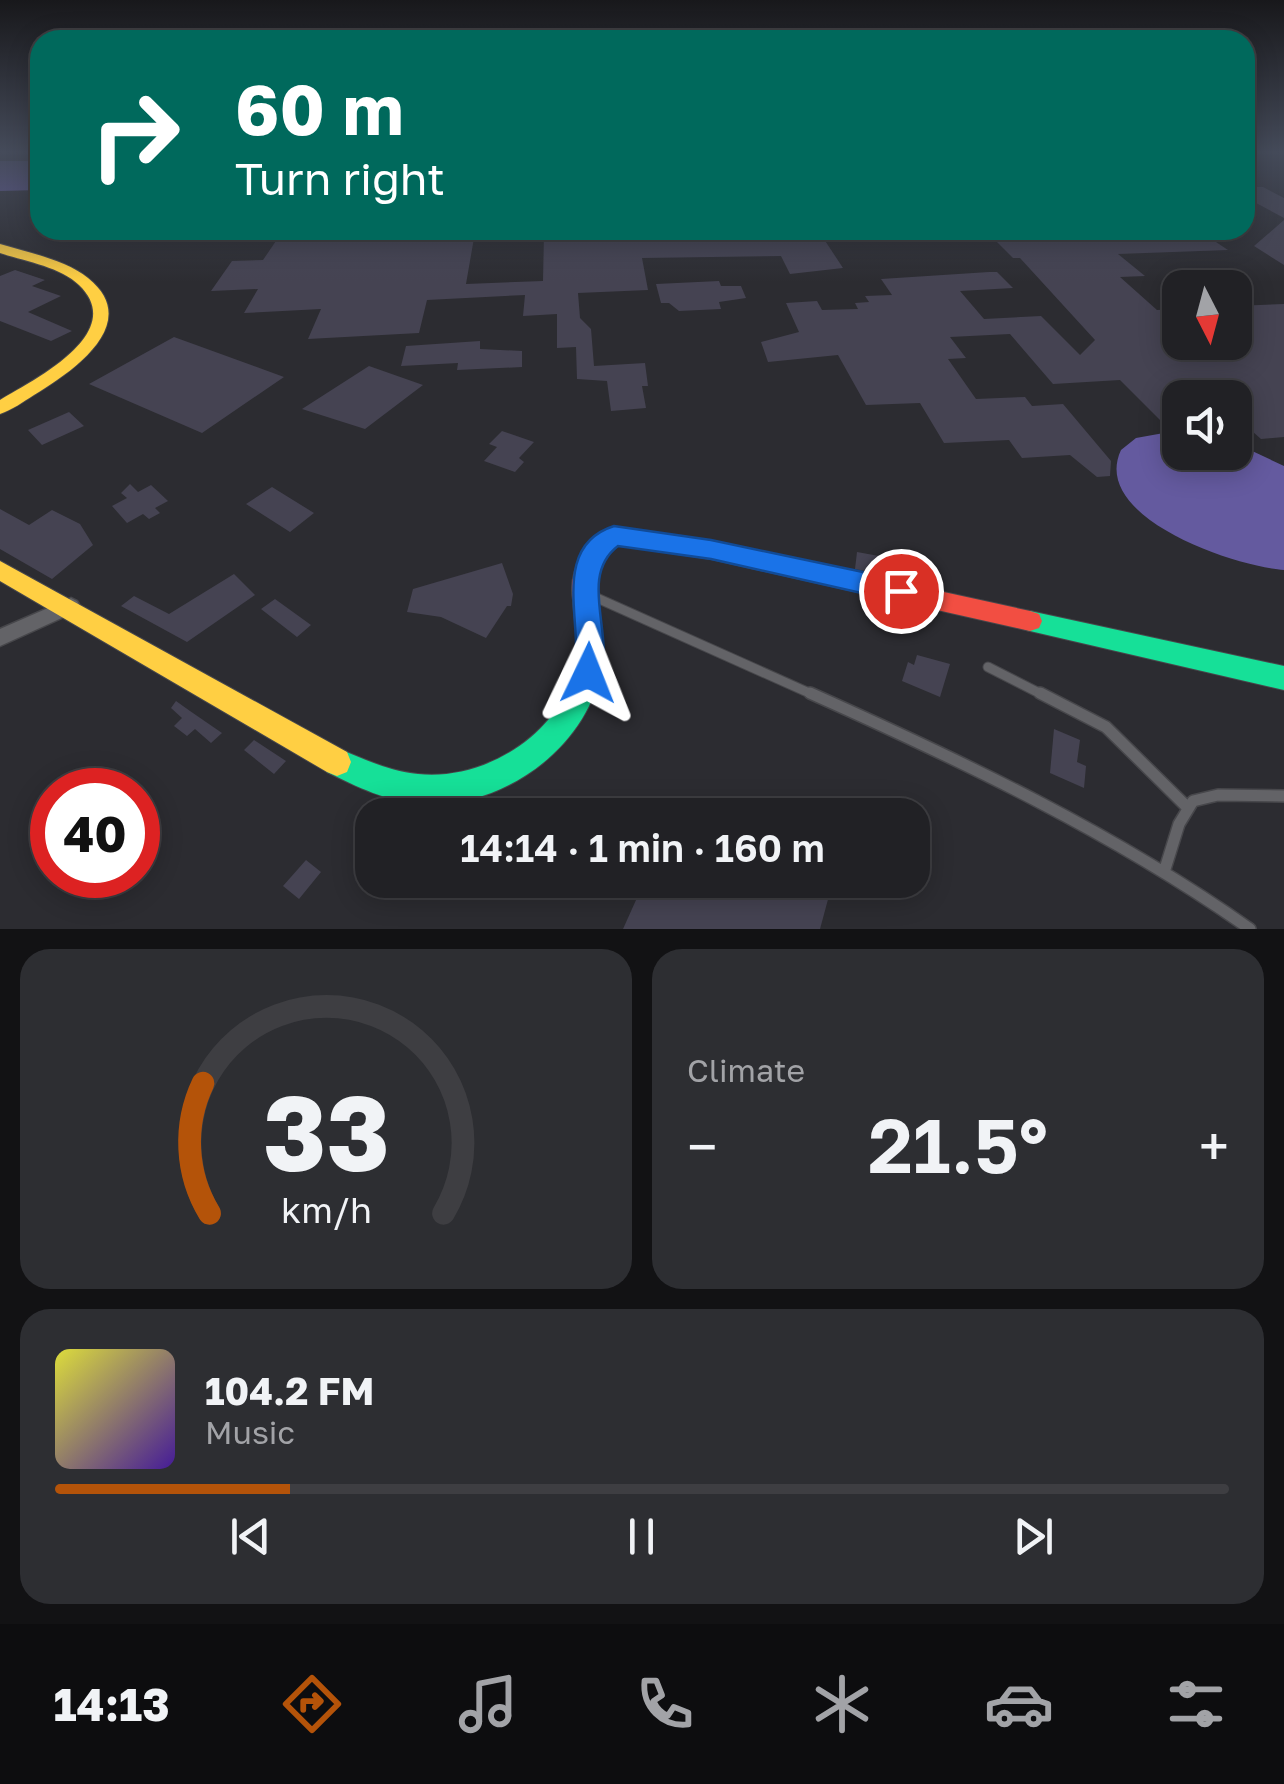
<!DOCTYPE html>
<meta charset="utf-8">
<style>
:root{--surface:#212125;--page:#2d2e32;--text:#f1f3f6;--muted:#a2a3a7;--line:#3e3e42;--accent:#b45309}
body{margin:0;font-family:"Golos Text",sans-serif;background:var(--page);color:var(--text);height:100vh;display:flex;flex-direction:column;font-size:38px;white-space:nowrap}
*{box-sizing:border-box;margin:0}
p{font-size:32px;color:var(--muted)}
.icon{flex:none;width:55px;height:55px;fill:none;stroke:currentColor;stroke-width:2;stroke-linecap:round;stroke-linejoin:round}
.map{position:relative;height:929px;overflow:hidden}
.drawer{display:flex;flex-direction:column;gap:20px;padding:20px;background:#121214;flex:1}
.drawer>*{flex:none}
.guide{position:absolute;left:30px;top:30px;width:1225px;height:210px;border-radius:30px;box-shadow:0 5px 25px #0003,0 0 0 2px var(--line);background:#00695c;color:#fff;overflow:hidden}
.needle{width:65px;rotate:174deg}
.buttons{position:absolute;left:1162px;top:270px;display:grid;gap:20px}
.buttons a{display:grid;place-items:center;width:90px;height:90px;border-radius:20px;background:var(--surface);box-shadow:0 5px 25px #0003,0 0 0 2px var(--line);font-size:50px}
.speed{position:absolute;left:30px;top:768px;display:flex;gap:20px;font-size:50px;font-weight:700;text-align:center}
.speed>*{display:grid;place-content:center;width:130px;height:130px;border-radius:50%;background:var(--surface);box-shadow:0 5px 25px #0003,0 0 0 2px var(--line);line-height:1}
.speed .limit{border:15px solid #d22;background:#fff;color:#111}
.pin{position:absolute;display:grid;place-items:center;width:85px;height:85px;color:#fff;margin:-42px;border:5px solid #fff;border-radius:50%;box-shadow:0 2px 10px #0007}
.me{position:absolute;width:110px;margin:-55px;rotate:2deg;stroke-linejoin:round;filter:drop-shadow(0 0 8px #0008)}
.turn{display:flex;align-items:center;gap:35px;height:210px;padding:0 40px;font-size:45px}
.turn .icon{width:130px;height:130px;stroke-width:2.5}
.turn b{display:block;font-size:70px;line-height:85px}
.big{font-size:75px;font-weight:600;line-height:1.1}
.drawer .widget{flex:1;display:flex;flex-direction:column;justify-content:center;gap:15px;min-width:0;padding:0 35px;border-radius:30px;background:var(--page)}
.drawer .dial{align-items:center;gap:0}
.dial svg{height:260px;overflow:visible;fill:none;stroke:var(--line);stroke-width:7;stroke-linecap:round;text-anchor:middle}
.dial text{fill:var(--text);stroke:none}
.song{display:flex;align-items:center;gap:30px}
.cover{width:120px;height:120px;border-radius:15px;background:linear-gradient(135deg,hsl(60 70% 55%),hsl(260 70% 35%))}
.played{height:10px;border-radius:5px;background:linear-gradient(90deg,var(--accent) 20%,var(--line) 20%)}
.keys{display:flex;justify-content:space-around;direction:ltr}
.heat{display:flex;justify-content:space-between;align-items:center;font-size:55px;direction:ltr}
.drawer .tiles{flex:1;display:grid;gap:20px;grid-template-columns:1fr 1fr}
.widget:last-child{grid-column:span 2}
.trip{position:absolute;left:355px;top:798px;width:575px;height:100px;border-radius:30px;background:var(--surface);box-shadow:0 5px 25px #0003,0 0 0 2px var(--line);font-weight:600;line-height:100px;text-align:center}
.dock{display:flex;height:160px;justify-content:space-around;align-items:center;background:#0d0d0f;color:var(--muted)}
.dock .icon{width:70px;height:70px}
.dock .selected{color:var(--accent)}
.dock b{font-size:45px;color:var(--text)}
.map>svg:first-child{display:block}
</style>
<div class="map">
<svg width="1284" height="929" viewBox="0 0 1284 929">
<rect width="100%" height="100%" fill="#2c2c31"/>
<path fill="#645a9f" d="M0 161H40V190L0 191Z
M1175 431 1180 432V452H1235V443L1284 466V570C1237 567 1089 518 1121 450L1136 438Z"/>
<path fill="#454352" d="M1245 187H1263L1284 198V218L1245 197Z
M1284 220V265L1254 246Z
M449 230 447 239 474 238 466 284 543 281 544 234 574 233 575 241 624 239 634 238 632 230H818L843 268 790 274 781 256 642 258 648 290 578 293 580 318 591 329 594 366 645 363 648 386H642L646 408 611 411 607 381 577 379 576 347 557 348V314L523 316 525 295 427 300 419 333 308 339 321 309 244 313 258 289 211 291 232 261 263 260 278 238Z
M997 230H1198L1228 250 1118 254 1145 276 1120 277 1157 310 1180 309V342H1235V306L1284 304V437L1261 439 1235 416V398H1180V420L1161 421 1120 380 1053 384 1010 334 950 337 966 358 948 359 976 399 1025 397 1032 406 1063 404 1111 461 1110 476 1097 477 1070 455 1022 458 1009 440 944 443 920 403 866 405 838 355 768 362 761 342 799 332 786 303 817 301 822 310 858 309 855 303 869 302 865 296 892 295 881 279 989 272H997L1013 288 960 291 984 319 1041 316 1080 355 1095 340 1020 258H1013L993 238 1005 237Z
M15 270 45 280 32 286 61 296 28 312 72 331 51 341 0 321V276Z
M719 281 721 286H741L746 298 719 302 721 309 679 311 669 303H661L656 284Z
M174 337 284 377 202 433 89 384Z
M480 341V349L522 351V367L457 370 458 363 401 366 406 346Z
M369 366 423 385 365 429 302 409Z
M69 412 84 426 42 445 28 430Z
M502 431 534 442 519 458 524 462 515 472 484 461 497 447 489 444Z
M130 484 138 492 151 485 168 501 155 508 160 513 149 519 143 514 127 523 112 506 127 498 121 493Z
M272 487 314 513 290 532 246 504Z
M0 509 29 525 52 510 80 524 93 545 52 579 0 549Z
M857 552 890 558 889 576 855 569Z
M502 563 513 594 511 606H507L486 638 441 617 407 612 413 589Z
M234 574 255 595 187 642 121 606 134 596 169 614Z
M275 599 311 625 297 637 261 609Z
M917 655 950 664 940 697 902 681 908 662 914 665Z
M176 701 190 711 222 733 211 743 195 729 187 736 174 726 182 718 171 708Z
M1054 729 1080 740 1077 762 1086 766 1084 788 1050 773Z
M254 740 286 761 274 774 244 750Z
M306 860 321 872 299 899 283 886Z
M645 880H806L830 892 820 929H623Z"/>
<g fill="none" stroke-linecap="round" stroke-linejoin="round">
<g stroke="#47474b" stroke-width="11">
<path id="lane-far1" d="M588 594 816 696
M988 667 1045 696"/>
</g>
<g stroke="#47474b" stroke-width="14">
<path id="lane" d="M810 693C962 761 1114 833 1250 929
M1040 693 1106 727 1187 807
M1165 869 1179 824 1193 801 1218 795 1284 796"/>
</g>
<g stroke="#47474b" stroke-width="3">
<path id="street" d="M71 598 77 601 80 606 77 611 0 646V629Z"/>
</g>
<g stroke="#47474b" stroke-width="2">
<path id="fast" d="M585 592 594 595 597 602C599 622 604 643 602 664 591 746 502 810 422 804 388 802 357 787 327 772L323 762 327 752 337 748C364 759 388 771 418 774 482 781 557 737 574 671 580 649 575 625 573 602L576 595Z
M1030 611 1284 666V690L1030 631 1021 628 1018 621 1021 614Z"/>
</g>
<g stroke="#47474b" stroke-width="2">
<path id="slow" d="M0 244C27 252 66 260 88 278 144 323 72 372 34 395 23 402 12 410 0 414V400C33 380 129 333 79 285 61 267 24 261 0 253Z
M0 561 347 752 351 762 347 772 337 776 327 772 0 581Z"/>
</g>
<g stroke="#47474b" stroke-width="2">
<path id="jam" d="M613 528 711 541 1030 611 1039 614 1042 621 1039 628 1030 631 711 559 617 545 600 564 594 609 585 612 576 609C563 581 583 537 613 528Z"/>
</g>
<use href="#lane-far1" stroke="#636367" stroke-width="9"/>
<use href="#lane" stroke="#636367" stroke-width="11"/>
<use href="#street" fill="#636367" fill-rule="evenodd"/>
<use href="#fast" fill="#16e098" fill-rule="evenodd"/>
<use href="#slow" fill="#ffcf43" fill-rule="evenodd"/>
<use href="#jam" fill="#f24e42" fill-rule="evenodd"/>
</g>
<linearGradient id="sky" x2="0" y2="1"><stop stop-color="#18181b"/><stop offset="0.54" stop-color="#454b5a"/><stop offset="1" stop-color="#454b5a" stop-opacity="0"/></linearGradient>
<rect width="1284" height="282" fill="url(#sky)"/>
<path fill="#1a73e8" stroke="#114b97" stroke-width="2.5" d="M614 526 711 540 901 580 910 583 914 591 910 599 901 602 711 559 618 546C576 578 618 639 598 682L588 686 577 682C571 669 576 658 576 643 575 601 560 543 614 526Z"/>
</svg>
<div class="buttons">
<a><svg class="needle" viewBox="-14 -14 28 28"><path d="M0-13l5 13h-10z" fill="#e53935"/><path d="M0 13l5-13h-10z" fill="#a2a3a7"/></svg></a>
<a><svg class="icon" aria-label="sound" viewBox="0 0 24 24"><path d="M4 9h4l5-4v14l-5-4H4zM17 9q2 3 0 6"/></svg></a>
</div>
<div class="speed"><div class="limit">40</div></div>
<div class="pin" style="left:901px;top:591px;background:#d93025"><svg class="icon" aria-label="arrive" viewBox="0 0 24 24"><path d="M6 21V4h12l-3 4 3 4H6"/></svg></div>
<svg class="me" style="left:588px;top:673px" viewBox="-20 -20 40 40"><path d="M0-17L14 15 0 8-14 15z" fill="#1a73e8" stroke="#fff" stroke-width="4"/></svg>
<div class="trip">14:14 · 1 min · 160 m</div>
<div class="guide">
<div class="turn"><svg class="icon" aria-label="right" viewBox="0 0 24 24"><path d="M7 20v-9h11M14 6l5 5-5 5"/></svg><div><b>60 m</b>Turn right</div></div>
</div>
</div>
<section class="drawer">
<div class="tiles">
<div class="widget dial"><svg viewBox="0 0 100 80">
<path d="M14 69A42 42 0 1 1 86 69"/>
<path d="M14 69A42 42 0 0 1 12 29" stroke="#b45309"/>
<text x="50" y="56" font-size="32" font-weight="700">33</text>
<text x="50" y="72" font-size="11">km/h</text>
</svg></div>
<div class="widget"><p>Climate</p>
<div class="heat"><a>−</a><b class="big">21.5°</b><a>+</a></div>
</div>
<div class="widget">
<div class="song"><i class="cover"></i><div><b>104.2 FM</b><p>Music</p></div></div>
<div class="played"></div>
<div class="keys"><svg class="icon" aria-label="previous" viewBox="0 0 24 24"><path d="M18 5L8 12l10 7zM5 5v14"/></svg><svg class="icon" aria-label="pause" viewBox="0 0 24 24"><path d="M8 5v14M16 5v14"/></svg><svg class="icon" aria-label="next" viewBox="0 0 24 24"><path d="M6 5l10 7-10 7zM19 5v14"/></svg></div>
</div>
</div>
</section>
<nav class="dock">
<b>14:13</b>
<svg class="icon selected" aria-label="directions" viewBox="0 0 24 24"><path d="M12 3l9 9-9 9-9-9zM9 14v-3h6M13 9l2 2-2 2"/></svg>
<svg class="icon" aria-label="music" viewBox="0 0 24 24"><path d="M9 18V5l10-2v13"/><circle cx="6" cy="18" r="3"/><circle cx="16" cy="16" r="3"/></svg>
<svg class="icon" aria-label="phone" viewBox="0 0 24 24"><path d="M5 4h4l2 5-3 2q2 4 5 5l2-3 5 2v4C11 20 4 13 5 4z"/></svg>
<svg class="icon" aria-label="climate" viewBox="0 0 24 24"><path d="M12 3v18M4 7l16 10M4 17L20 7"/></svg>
<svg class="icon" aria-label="car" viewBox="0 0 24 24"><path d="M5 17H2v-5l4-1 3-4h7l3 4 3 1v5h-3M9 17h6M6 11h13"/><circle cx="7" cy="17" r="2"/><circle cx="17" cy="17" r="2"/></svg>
<svg class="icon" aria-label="filters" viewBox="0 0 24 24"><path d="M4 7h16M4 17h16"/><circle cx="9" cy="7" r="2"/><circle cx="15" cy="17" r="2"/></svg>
</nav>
